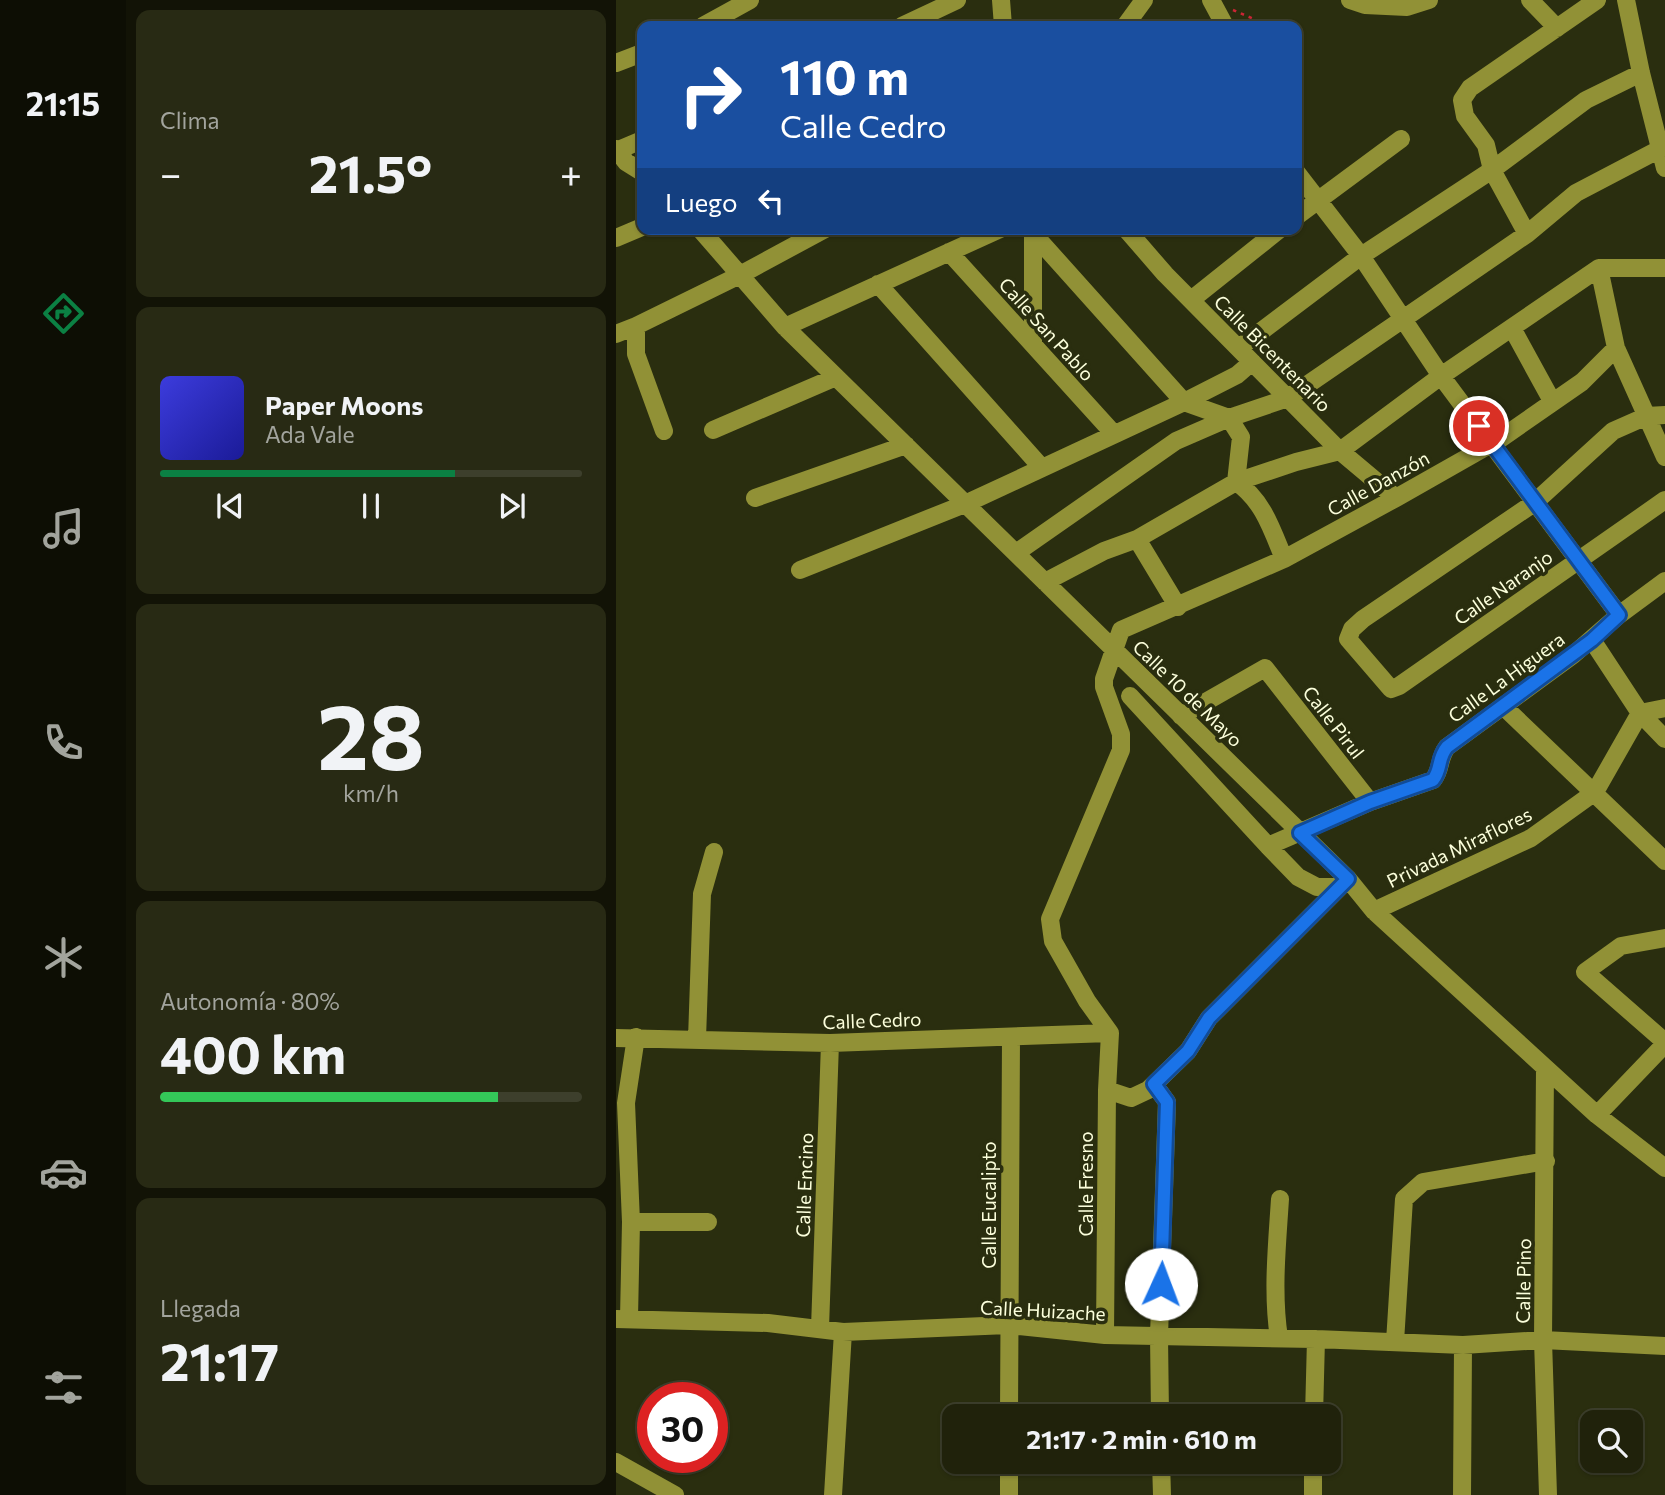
<!DOCTYPE html>
<html lang="es">
<meta charset="utf-8">
<style>
:root{--surface:#20220b;--page:#282a14;--text:#f1f3f6;--muted:#a2a49d;--line:#3d3f2c;--accent:#0b8043}
body{margin:0;font-family:Commissioner,sans-serif;background:var(--page);color:var(--text);height:100vh;display:flex;flex-direction:column;font-size:26px;white-space:nowrap}
*{box-sizing:border-box;margin:0}
p{font-size:23px;color:var(--muted)}
.icon{flex:none;width:38px;height:38px;fill:none;stroke:currentColor;stroke-width:2;stroke-linecap:round;stroke-linejoin:round}
.map{position:relative;flex:1;overflow:hidden}
.side{display:flex;flex-direction:column;gap:10px;padding:10px;background:#121306;width:490px}
.side>*{flex:none}
.banner{position:absolute;left:21px;top:21px;width:665px;height:214px;border-radius:14px;box-shadow:0 2px 5px #0004,0 0 0 2px var(--line);background:#1a4fa0;color:#fff;overflow:hidden}
.fabs{position:absolute;left:964px;top:1410px;display:grid;gap:14px}
.fabs a{display:grid;place-items:center;width:63px;height:63px;border-radius:14px;background:var(--surface);box-shadow:0 2px 5px #0004,0 0 0 2px var(--line);font-size:35px}
.speed{position:absolute;left:21px;top:1382px;display:flex;gap:14px;font-size:35px;font-weight:700;text-align:center}
.speed>*{display:grid;place-content:center;width:91px;height:91px;border-radius:50%;background:var(--surface);box-shadow:0 2px 5px #0004,0 0 0 2px var(--line);line-height:1}
.speed .limit{border:10px solid #d22;background:#fff;color:#111}
.pin{position:absolute;display:grid;place-items:center;width:60px;height:60px;color:#fff;margin:-30px;border:4px solid #fff;border-radius:50%;box-shadow:0 2px 7px #0007}
.me{position:absolute;width:77px;margin:-38px;rotate:2deg;stroke-linejoin:round;filter:drop-shadow(0 0 5px #0008)}
.turn{display:flex;align-items:center;gap:24px;height:147px;padding:0 28px;font-size:32px}
.turn .icon{width:91px;height:91px;stroke-width:2.5}
.turn b{display:block;font-size:49px;line-height:60px}
.then{display:flex;align-items:center;height:66px;padding:0 28px;background:#0003;gap:14px;font-size:26px}
.big{font-size:52px;font-weight:700;line-height:1.1}
.side .tile{flex:1;display:flex;flex-direction:column;justify-content:center;gap:10px;min-width:0;padding:0 24px;border-radius:14px;background:var(--page)}
.side .dial{align-items:center;gap:0}
.dial b{font-size:91px;line-height:1}
.song{display:flex;align-items:center;gap:21px}
.cover{width:84px;height:84px;border-radius:10px;background:linear-gradient(135deg,hsl(240 70% 55%),hsl(240 70% 35%))}
.played{height:7px;border-radius:4px;background:linear-gradient(90deg,var(--accent) 70%,var(--line) 70%)}
.keys{display:flex;justify-content:space-around;direction:ltr}
.heat{display:flex;justify-content:space-between;align-items:center;font-size:38px;direction:ltr}
.charge{height:10px;border-radius:5px;background:linear-gradient(90deg,#34c759 80%,var(--line) 0)}
.trip{position:absolute;left:326px;top:1404px;width:399px;height:70px;border-radius:14px;background:var(--surface);box-shadow:0 2px 5px #0004,0 0 0 2px var(--line);font-weight:700;line-height:70px;text-align:center}
main{display:flex;flex:1;min-height:0}
.tab-bar{display:flex;flex-direction:column;width:126px;justify-content:space-around;align-items:center;background:#0d0e04;color:var(--muted)}
.tab-bar .icon{width:49px;height:49px}
.tab-bar .active{color:var(--accent)}
.tab-bar b{font-size:32px;color:var(--text)}
.map>svg:first-child{display:block}
</style>
<main>
<nav class="tab-bar">
<b>21:15</b>
<svg class="icon active" aria-label="directions" viewBox="0 0 24 24"><path d="M12 3l9 9-9 9-9-9zM9 14v-3h6M13 9l2 2-2 2"/></svg>
<svg class="icon" aria-label="music" viewBox="0 0 24 24"><path d="M9 18V5l10-2v13"/><circle cx="6" cy="18" r="3"/><circle cx="16" cy="16" r="3"/></svg>
<svg class="icon" aria-label="phone" viewBox="0 0 24 24"><path d="M5 4h4l2 5-3 2q2 4 5 5l2-3 5 2v4C11 20 4 13 5 4z"/></svg>
<svg class="icon" aria-label="climate" viewBox="0 0 24 24"><path d="M12 3v18M4 7l16 10M4 17L20 7"/></svg>
<svg class="icon" aria-label="car" viewBox="0 0 24 24"><path d="M5 17H2v-5l4-1 3-4h7l3 4 3 1v5h-3M9 17h6M6 11h13"/><circle cx="7" cy="17" r="2"/><circle cx="17" cy="17" r="2"/></svg>
<svg class="icon" aria-label="filters" viewBox="0 0 24 24"><path d="M4 7h16M4 17h16"/><circle cx="9" cy="7" r="2"/><circle cx="15" cy="17" r="2"/></svg>
</nav>
<section class="side">
<div class="tile"><p>Clima</p>
<div class="heat"><a>−</a><b class="big">21.5°</b><a>+</a></div>
</div>
<div class="tile">
<div class="song"><i class="cover"></i><div><b>Paper Moons</b><p>Ada Vale</p></div></div>
<div class="played"></div>
<div class="keys"><svg class="icon" aria-label="previous" viewBox="0 0 24 24"><path d="M18 5L8 12l10 7zM5 5v14"/></svg><svg class="icon" aria-label="pause" viewBox="0 0 24 24"><path d="M8 5v14M16 5v14"/></svg><svg class="icon" aria-label="next" viewBox="0 0 24 24"><path d="M6 5l10 7-10 7zM19 5v14"/></svg></div>
</div>
<div class="tile dial"><b>28</b><p>km/h</p></div>
<div class="tile"><p>Autonomía · 80%</p><b class="big">400 km</b><div class="charge"></div></div>
<div class="tile"><p>Llegada</p><b class="big">21:17</b></div>
</section>
<div class="map">
<svg width="1049" height="1495" viewBox="0 0 1049 1495">
<rect width="100%" height="100%" fill="#2a2e0f"/>
<g fill="none" stroke-linecap="round" stroke-linejoin="round">
<path stroke="#ca2535" stroke-width="2.5" stroke-dasharray="3.5 5" stroke-linecap="butt" d="M617 10 654 26"/>
<path stroke="#919136" stroke-width="18" d="M385 0 387 26
M595 0 609 26
M734 0 749 5 791 7 813 0
M914 0 941 28
M1010 0 1025 73 1049 168
M87 26 134 0
M286 26 341 0
M509 26 528 0
M0 63 26 53
M0 149 10 162 26 172
M0 151 26 140
M681 173 745 256 825 376 1003 615
M681 216 785 139
M84 229 169 327 732 879 758 911 981 1115 1049 1168
M413 229 568 402 613 418 625 437 620 482
M510 229 549 274 724 451 780 498
M911 234 876 170 870 145 849 116 846 100 854 88 981 0
M0 238 26 227
M333 252 498 434
M983 268 1000 348 1049 457
M983 268H1049
M262 284 426 468
M575 300 664 229
M20 326V354L48 431
M169 327 384 229
M896 328 936 401
M0 334 20 326 124 275 209 229
M417 344V233
M623 348 745 256 876 170 970 100 1025 73
M1049 415 1031 416 997 431 918 503 747 619 736 629 732 639 775 689 783 686 1049 500
M97 430 220 377
M620 482C647 500 656 530 668 559
M139 498 290 445
M521 539 562 607
M400 553 560 441 613 418 672 398 911 234 960 193 1044 149
M184 570 349 504 568 402 621 375 636 362
M429 582 488 551 521 539 620 482 680 462 724 451 825 376 983 268
M976 640 1024 713 1049 739
M514 696 652 846 754 802 817 780C826 769 822 759 831 747L957 655 1003 615 1049 581
M887 706 1049 861
M565 716 649 668 754 802
M652 846 682 877 701 887H724
M758 911 915 838 979 792 1024 713 1049 708
M1049 938 1005 946 969 972 1049 1042
M494 1033 471 1001 437 941 434 919 505 750V734L488 687V679L505 630 668 559 780 498 884 439 966 382 1000 348
M0 1038 214 1043 494 1033
M81 1039 86 894 98 852
M929 1068 927 1340 932 1495
M538 1084 551 1102 543 1336 544 1416
M491 1090 515 1098 532 1090 572 1051 593 1018 732 879
M981 1115 1049 1044
M15 1222H92
M13 1318 15 1222 10 1103 20 1037
M0 1319 152 1323 227 1332 392 1325 489 1335 700 1339 847 1345 927 1340 1049 1346
M204 1328 214 1043
M489 1335 491 1090 494 1033
M663 1338C656 1292 661 1246 664 1199
M779 1342 788 1199 807 1182 930 1161
M393 1416 395 1037
M698 1416 700 1339
M393 1461V1495
M545 1461 546 1495
M0 1462 59 1495
M217 1495 227 1332
M697 1495V1461
M846 1495 847 1345"/>
</g>
<g fill="none" stroke-linecap="round" stroke-linejoin="round">
<g stroke="#114b97" stroke-width="18">
<path id="route" d="M545 1284 551 1102 538 1084 572 1051 593 1018 732 879 684 833 754 802 817 780C826 769 821 759 831 747L976 640 1003 615 863 426"/>
</g>
<use href="#route" stroke="#1a73e8" stroke-width="12"/>
</g>
<g text-anchor="middle" dominant-baseline="central" stroke-width="7" stroke-linejoin="round" paint-order="stroke">
<g font-size="19" fill="#fcffdc" stroke="#2a2e0f">
<text transform="translate(431 329) rotate(48)">Calle San Pablo</text>
<text transform="translate(657 353) rotate(45)">Calle Bicentenario</text>
<text transform="translate(762 483) rotate(-29)">Calle Danzón</text>
<text transform="translate(887 587) rotate(-35)">Calle Naranjo</text>
<text transform="translate(890 677) rotate(-36)">Calle La Higuera</text>
<text transform="translate(572 693) rotate(44)">Calle 10 de Mayo</text>
<text transform="translate(718 722) rotate(52)">Calle Pirul</text>
<text transform="translate(843 847) rotate(-26)">Privada Miraflores</text>
<text transform="translate(256 1020) rotate(-2)">Calle Cedro</text>
<text transform="translate(469 1184) rotate(-90)">Calle Fresno</text>
<text transform="translate(188 1185) rotate(-88)">Calle Encino</text>
<text transform="translate(372 1205) rotate(-90)">Calle Eucalipto</text>
<text transform="translate(907 1281) rotate(-89)">Calle Pino</text>
<text transform="translate(427 1310) rotate(3)">Calle Huizache</text>
</g>
</g>
</svg>
<div class="fabs">
<a><svg class="icon" aria-label="search" viewBox="0 0 24 24"><circle cx="10" cy="10" r="6"/><path d="M15 15l6 6"/></svg></a>
</div>
<div class="speed"><div class="limit">30</div></div>
<div class="pin" style="left:863px;top:426px;background:#d93025"><svg class="icon" aria-label="arrive" viewBox="0 0 24 24"><path d="M6 21V4h12l-3 4 3 4H6"/></svg></div>
<svg class="me" style="left:545px;top:1284px" viewBox="-20 -20 40 40"><circle r="19" fill="#fff"/><path d="M0-13L10 11 0 6-10 11z" fill="#1a73e8"/></svg>
<div class="trip">21:17 · 2 min · 610 m</div>
<div class="banner">
<div class="turn"><svg class="icon" aria-label="right" viewBox="0 0 24 24"><path d="M7 20v-9h11M14 6l5 5-5 5"/></svg><div><b>110 m</b>Calle Cedro</div></div>
<div class="then">Luego<svg class="icon" aria-label="left" viewBox="0 0 24 24"><path d="M17 20v-9H6M10 6l-5 5 5 5"/></svg></div>
</div>
</div>
</main>
